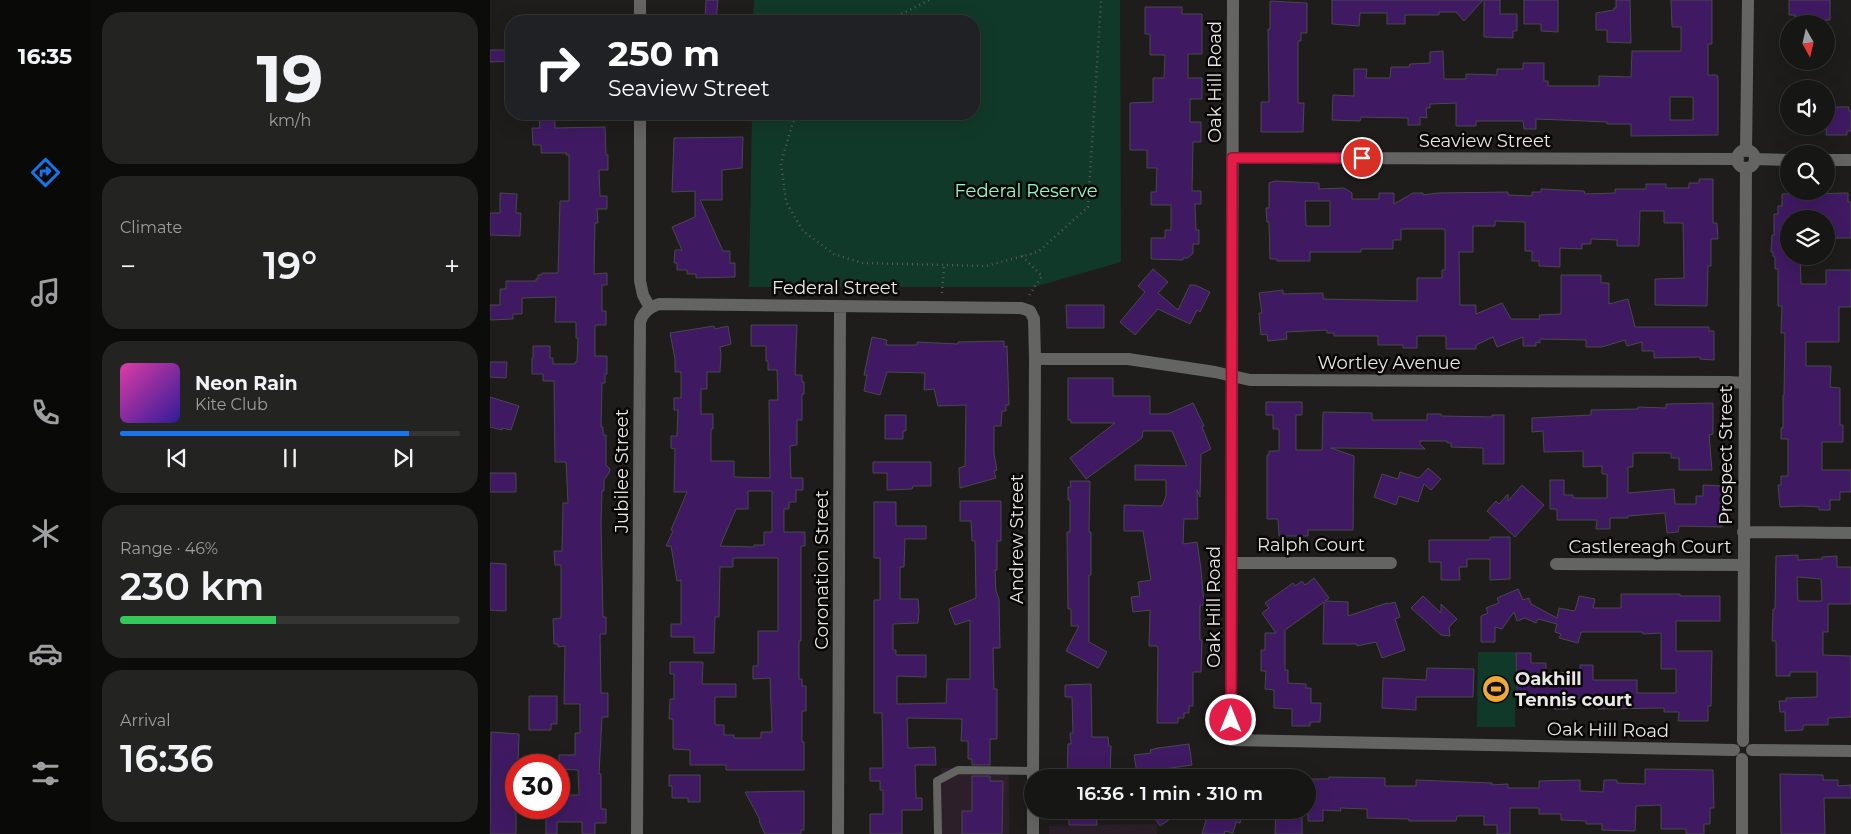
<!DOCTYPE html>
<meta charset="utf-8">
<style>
:root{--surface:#161614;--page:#232322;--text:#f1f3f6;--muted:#9e9fa0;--line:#353534;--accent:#1a73e8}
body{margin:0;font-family:Montserrat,sans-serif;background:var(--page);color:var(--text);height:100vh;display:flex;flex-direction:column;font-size:19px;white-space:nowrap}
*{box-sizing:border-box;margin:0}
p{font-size:16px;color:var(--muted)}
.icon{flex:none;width:28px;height:28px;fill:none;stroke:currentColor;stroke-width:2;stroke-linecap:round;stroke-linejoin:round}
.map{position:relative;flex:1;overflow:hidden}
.side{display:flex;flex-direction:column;gap:12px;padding:12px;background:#0c0c0b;width:400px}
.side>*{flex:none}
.top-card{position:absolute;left:15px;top:15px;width:475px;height:105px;border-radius:20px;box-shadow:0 5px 20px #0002,0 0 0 1px var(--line);background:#202124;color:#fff;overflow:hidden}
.needle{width:32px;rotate:172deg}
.buttons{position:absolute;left:1290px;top:15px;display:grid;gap:10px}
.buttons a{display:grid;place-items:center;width:55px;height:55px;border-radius:50%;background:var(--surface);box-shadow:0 5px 20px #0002,0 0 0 1px var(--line);font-size:25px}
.speed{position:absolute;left:15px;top:754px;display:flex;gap:10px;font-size:25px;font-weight:700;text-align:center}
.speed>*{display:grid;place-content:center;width:65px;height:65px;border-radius:50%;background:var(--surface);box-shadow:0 5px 20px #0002,0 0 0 1px var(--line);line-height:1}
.speed .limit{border:8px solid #d22;background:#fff;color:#111}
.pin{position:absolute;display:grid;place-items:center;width:42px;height:42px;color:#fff;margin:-21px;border:2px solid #fff;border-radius:50%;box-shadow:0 1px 5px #0007}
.me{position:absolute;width:55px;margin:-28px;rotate:0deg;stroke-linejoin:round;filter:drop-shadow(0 0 4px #0008)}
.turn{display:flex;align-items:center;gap:18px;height:105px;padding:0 20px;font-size:22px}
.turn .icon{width:65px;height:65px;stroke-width:2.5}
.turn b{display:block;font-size:35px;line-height:42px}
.big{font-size:38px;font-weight:600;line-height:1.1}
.side .widget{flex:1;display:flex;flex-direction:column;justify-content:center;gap:8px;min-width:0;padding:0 18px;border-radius:20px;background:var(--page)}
.side .dial{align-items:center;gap:0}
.dial b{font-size:65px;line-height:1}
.song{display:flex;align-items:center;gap:15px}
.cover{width:60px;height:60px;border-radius:8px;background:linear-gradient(135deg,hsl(320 70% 55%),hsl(250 70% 35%))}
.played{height:5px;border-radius:2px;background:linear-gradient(90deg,var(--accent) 85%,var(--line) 85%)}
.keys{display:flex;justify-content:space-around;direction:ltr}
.heat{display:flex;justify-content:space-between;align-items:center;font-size:28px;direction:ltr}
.charge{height:8px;border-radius:4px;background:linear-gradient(90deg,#34c759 46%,var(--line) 0)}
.trip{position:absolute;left:534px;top:769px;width:292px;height:50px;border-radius:25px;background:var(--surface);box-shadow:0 5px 20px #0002,0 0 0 1px var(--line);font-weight:600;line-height:50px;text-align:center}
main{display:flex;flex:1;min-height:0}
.tab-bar{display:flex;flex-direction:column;width:90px;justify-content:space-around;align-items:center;background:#090908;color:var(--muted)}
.tab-bar .icon{width:35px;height:35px}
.tab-bar .on{color:var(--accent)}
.tab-bar b{font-size:22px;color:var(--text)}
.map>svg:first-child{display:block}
</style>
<main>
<nav class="tab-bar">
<b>16:35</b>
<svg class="icon on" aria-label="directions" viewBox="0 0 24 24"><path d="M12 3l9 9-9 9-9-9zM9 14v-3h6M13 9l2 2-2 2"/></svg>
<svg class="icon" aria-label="music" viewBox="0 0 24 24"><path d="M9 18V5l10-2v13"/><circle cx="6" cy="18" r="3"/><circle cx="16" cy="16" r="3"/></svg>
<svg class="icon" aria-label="phone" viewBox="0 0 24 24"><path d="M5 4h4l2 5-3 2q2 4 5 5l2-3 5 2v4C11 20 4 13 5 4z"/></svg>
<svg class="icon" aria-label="climate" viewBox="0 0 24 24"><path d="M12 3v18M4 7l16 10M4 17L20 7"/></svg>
<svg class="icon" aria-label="car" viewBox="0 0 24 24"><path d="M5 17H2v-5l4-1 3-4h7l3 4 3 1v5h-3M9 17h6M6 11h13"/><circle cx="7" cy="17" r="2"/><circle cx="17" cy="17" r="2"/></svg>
<svg class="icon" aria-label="filters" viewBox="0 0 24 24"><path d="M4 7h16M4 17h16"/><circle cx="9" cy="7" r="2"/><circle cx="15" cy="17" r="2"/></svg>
</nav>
<section class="side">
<div class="widget dial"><b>19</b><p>km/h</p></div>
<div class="widget"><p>Climate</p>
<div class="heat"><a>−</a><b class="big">19°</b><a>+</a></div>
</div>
<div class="widget">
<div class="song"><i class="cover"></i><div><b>Neon Rain</b><p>Kite Club</p></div></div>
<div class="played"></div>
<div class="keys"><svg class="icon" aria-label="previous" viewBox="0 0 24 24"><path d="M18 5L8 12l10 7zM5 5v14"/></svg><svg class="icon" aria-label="pause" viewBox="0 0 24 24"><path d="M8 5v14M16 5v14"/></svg><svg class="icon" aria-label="next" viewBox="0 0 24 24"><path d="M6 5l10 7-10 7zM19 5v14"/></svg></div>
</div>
<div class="widget"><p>Range · 46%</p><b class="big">230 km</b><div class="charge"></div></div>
<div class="widget"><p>Arrival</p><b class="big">16:36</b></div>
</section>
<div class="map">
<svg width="1361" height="834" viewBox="0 0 1361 834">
<rect width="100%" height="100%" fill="#1e1d1b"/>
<path fill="#2d1f2a" d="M519 767V834H452L451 768Z
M667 824V834H559V826Z"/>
<path fill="#113929" d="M264 0H630L631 262 544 287H259L262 114H484V21H263Z
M988 652H1026L1025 727H987Z"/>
<path fill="#3f1a62" stroke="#49484b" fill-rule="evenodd" d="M216 0H228L226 21H215Z
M842 0H993L974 21 966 12H949V15H915V24H897V13H870L869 26 842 24Z
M994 0H1010V14H1027V31H1023V38L994 37Z
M1034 0H1068V32L1051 31V24H1034Z
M1126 0H1140L1141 43 1117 42V30H1106V13L1124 10V8H1126Z
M1181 0H1222V44H1218V75H1227L1228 78V135L1141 136V124H1117V122L1072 120 1046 119V129H1034L1033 121H986V126H966V103L940 104V108H936L937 118 930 117V125H918V118L871 117 870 121 842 120 843 95 864 96V69H877L876 78H900L901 67H919L920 64 940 63V52L953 51 954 79H976V74L1007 75V69H1033V63H1054V81H1058V86H1109V76L1141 77 1142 51H1191V27H1182ZM1180 97H1203V120H1180Z
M1299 0H1340V20L1305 21V15H1299Z
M780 1 817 3V33H811V41H808V103H814L813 132H771V102H779L778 29H780Z
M655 7H692V14H712V54H698V78H712V99H700V122H711V142H703L702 191H711V204H705L706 230H709V244H703V253L698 258H693V260L661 259V238H675V230H681V205H661V192H666L667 168H657V150H640V103L663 102V78H674L675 55H660V34H655Z
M0 50H21V61L0 62Z
M1338 107H1359V111H1361V131H1357V135H1336Z
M65 116V128L115 127 116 155H118V170H109L110 196H117V209H107L108 223H105L104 274 117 273V285H112V311H116V325H105V356H117V374H115V383H112L111 427H113V435H116V465L120 469 119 473 114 480V491H112L111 524 113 617H116V634H110L111 693H118V717H112L109 774H111V809H116V823H105V834H92V822H67V834H56V809H70L71 795H89L88 770 69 769V755H85V733H90V704H74L75 646 68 647V644H64L63 619 71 618V565H65L64 551H72L73 503H78L76 462H65L64 381H53V374H42V358H43V346H60V358H63V364H85V362H87L88 338H86V322H65L66 297 32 298V314H23V319L0 320V305H10V289H16V281H46V279H48V275H51L52 273H68L70 201H79V155H76L77 153H51V145H43L42 128H50L49 117Z
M253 137 252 168 232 170V200H210L233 251H240V263H245V277L206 278V274H197V270H187V263H184L185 250H192L182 227 205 217V191L182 192 184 138Z
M1209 179H1223V223H1227L1228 239H1221V266H1218L1217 306 1165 305V279L1194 278 1193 223H1174V211H1150L1149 246H1127V240L1101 239V244H1092V249L1070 248V267L1049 266V261H1042V251H1035V222L1005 221V226H983V252H969L970 305H986V314L1012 303 1021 319H1050L1049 315 1071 314V275H1111V283H1119V304L1138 299 1145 327H1219V331H1224V360L1210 359V357L1164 358V351H1152V342L1137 346 1135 340 1112 347H1096V340L1050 339V343L1046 342V346H1033V337L1007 347 1003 337 986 345V349H956V336H927V348H913V345H888V336H844V333H837V330L796 332 797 339 778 341 777 334 771 335 769 313H772L769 293 793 290V294L833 293V299L927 301V278H952V270H955V229H911V240H903V249H871V252H820V261H787V259H780L779 222H777L776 208H779V183L785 181 829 183V189L854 188 862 193V199H889V193H904V204L923 193H933V195L948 193 1018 192V195L1042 196V192H1051V189L1094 191 1095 194 1125 193V189H1156V184H1176V188H1199V183H1209ZM815 201H840V226H816Z
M1299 192H1313V194L1358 193V202H1361V238H1336V219H1299V256H1310L1311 284H1336V270H1361V307H1349V342H1316V366H1341L1340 387 1350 388V425H1353V442H1332V470H1361V492H1350V500H1340V510H1329V507L1312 506 1290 507 1288 485H1291V476H1298V439H1291V428H1293V395H1294L1295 333H1291L1292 306H1288V269H1285V257L1283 256V252H1281L1282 235H1284V214H1288V206H1292V194H1299Z
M10 193 27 194 26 213H31L30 236 0 235V213H10Z
M663 269 678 282 668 293 688 310 700 285H705L720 292 710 312 707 310 700 324 668 309 645 335 630 322 655 292 648 286Z
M576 305H614V328H577Z
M261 325H307L305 375H312V382H314V394H312V420H307V445L300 446 301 478H313V490H306V502H299V509H294V532H315V546H311V641H309V679H312V686H316V711H312V742H314V770H236V765H200V750L183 749V719H179L180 699H184V674H180V662H213L212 684H246V697H225V725H234V735H244V738H271V732H282L280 678 263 679V666H268V631H288V558H243V567H230L229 617H225L224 653H204V637H181V624H191V580L187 581 181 546H176L183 531 181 530 197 492H184L185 449 181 448V436H187L188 410H184V398H191V372H185V359L180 333 224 326 225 329 238 326 241 344 230 347 231 354 230 372H217V389H211V414H223V429H221V461H244V477L280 478 279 400H288L287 370H278V361H276V346H261ZM258 491H282V532H274V545H264V547L230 546 246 509H258Z
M382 337 397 340 396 345H427V342L468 344V342L514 341V347L517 346 519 405H516V411H512L511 426H504V454L507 470 504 471 506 478 470 488 469 468 475 466 476 405 448 406 444 389 434 390 435 373 397 372 390 395 374 391 377 375H374Z
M0 362H17L16 378 0 377Z
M578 378H623V396H660V414H678L703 403 714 426 712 427 721 449 711 454 710 497 707 490 708 519H694L693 544 707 542 711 569 714 605H710V640H712L711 672H703V706H699V713H694V718H688V723H667L668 649 667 646H659L660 610 643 612 641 597 650 596 648 582 661 580 653 531H634V505L672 506 676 496V480H645V465L697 466 682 431H653L652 438 596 479 580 458 625 423H581V420H578Z
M0 397 29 406 21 430 12 428V430L0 427Z
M776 402H812V415H806V450H832L833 412 882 413V420H937V414H951V416L1002 417V415H1014V464H993V448L961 447V443H957V441H930V444L935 449 841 448 864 456 863 530H818V536H789L788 519H777V455H779V451H789V429H783V415H776Z
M1223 403V434L1219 435 1222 470H1189V458H1181V453H1143V467H1138V493L1184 489 1185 504H1206V496H1213V485L1233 486 1232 527 1189 526 1188 532 1177 533 1175 513 1138 516V518H1120V529H1106L1107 520H1067V509H1060V480H1074V495H1083V498H1117V474H1112V466L1093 467V451L1054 452 1053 431 1042 432V418L1101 415V410L1148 409V407L1176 408V404Z
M395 415H416V431H413V439H395Z
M383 462H441V486H423L422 489 397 490V473H383Z
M938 468 951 479 941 490 934 484 928 502 909 496 906 505 884 497 892 474 908 479 910 472 929 478Z
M0 473H26V492H0Z
M580 481H600L599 532H601V575H599V642L617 652 608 668 576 651 589 626H581V609H578L577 532H580V500H578V487H581Z
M1032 485 1054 505 1025 537 997 511 1006 501 1009 504 1018 494V501Z
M470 501H511V541H507V570H505L506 591 509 599 510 648H503L504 689H507V739H500V765H482V759H478V741H471L472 719 417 718 418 748 445 747 446 765H425L426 798H432V810H412V834H380V814H393V790H390V781H380V768H393L392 713H384V600H390V558H384V502H406V526H436V539H415L414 567H410V599H428L429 611 428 623 403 624V650H406V655H436V677L407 676V704L456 703 457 679H480V620L465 625 459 609 486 598 485 541H482L481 521H470Z
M1000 537H1020V579L1000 580V559H977V567H969L970 580H951V562H939V540H1000Z
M1308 555V560L1332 559V557L1347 556V567H1361V604H1338V632H1333V655L1361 656V717L1338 718V725H1313V730L1295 731V712H1290L1289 701H1296V698L1327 697V672H1300V676H1286V641H1282L1283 609H1285L1286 556ZM1307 577 1331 579 1332 601H1308Z
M0 563 16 564V611L0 610Z
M824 578 839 598 835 601 858 602V616L897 603 898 604 905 602 910 617 905 619 915 650 892 658 886 642 867 646V644H833L834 602 795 630V670H798V683L816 684V688H821V703H831L830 722H820V726H802V709L784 708V690L775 689 776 671H771V650H775V633H786L772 613 779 608 775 603 803 583 805 586 812 581 815 585Z
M1028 589 1033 600 1039 598 1041 604 1067 618 1069 608 1085 611 1089 596 1105 599 1103 608H1131V594H1190V596H1230V621H1186V651H1222L1221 706H1218V721H1188L1189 712H1174V708L1108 709V698H1078V709H1064V704L1039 705V698H1027L1026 653H1041V663H1056V673L1090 672V665H1103V680H1147V693H1186V669H1171V633L1153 634V632H1091L1088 643 1069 638 1071 634 1065 632 1067 624 1048 619 1046 623 1035 618 1027 621 1024 612 1012 629 1005 627V642H991V616L998 613 996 608 1009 603 1007 598Z
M933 596 951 613V604L967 619 959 627 960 636 951 635 921 608Z
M937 668 984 669 983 697H926V710L892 708 893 678 936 680Z
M601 684 602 737H618L619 746H621L620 778H577L578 744H581L580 733H583L582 697H575V685Z
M39 696H67V724H61V730H39Z
M1 732 29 734 28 765H26V834H0Z
M699 744 702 765 647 773 644 755 661 753 660 750 668 748Z
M1155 769 1223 770 1224 808H1220V824H1214V834H1196V829H1171V805L1146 806 1145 831 1112 830V824H1096V821L1071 820V814H1049V808H1020V834H1007V825H994V816H967L966 821H919V819L877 818V809L850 808 851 811 833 810V821H818V779H839V777L895 778V786H926V780L1002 783V785L1018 784V788H1049V781L1090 780V791L1113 792 1114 780H1127V783L1155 784Z
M1290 774 1333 775V780H1348V786L1361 785V798H1334L1335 834H1291Z
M179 775H210V802H198V798H182V786H179Z
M482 776H500V781H513L512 834H472V811H482Z
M314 791V830H311V834H275L269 821 270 820 255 792Z
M583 810H606L607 825H579V811Z
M659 810H693L670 826Z
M716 810H754L750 823 746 822 743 833 735 831 734 834H712L718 813 716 812Z
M786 810H812V834H785Z"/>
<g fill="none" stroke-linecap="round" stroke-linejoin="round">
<path stroke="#5c5b59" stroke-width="2.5" stroke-dasharray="1 4" stroke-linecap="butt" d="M398 21 439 0
M311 114 303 122 291 163 296 202 313 231 344 254 372 263 496 266 548 252 598 207 611 0
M532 256 552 276 538 297
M452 293 454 265"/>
<path stroke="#646463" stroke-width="8" d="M448 834 447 781 468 770 543 771"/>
<path stroke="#646463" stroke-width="12" d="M743 0 741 740 1244 750
M150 21V0
M150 114V281L153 295 160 308
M1247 159a9 9 0 1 1 18 0a9 9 0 1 1-18 0Z
M1256 151 1258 0
M742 158 1248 159
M1265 159 1299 160
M1336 160H1361
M545 359H638L725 372 760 380 1239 382 1254 383
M1253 532 1361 533
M741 563H901
M1066 564 1253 565
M1253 741 1256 168
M1262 750 1361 751
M147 834 150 322C153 312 159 308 169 304L531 308 540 311 544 319 545 359 543 778
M348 834 350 307
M543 834V810
M1252 834V759"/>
</g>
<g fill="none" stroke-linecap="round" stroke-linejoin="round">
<g stroke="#92132f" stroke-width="12">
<path id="route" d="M741 720 742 158H872"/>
</g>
<use href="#route" stroke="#e11d48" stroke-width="9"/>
</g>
<defs>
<g id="stadium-disc" transform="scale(1.4375)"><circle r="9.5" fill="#eea83c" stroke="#080706"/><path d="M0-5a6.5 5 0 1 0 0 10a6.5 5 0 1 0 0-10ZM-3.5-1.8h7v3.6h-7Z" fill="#111"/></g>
</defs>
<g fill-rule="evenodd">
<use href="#stadium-disc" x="1006" y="689"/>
</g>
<g text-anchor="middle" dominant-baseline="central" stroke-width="5" stroke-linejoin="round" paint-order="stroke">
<g font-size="18" fill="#e8e7e5" stroke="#080706">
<text transform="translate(725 82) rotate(-90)">Oak Hill Road</text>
<text x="995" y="141">Seaview Street</text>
<text x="345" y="288">Federal Street</text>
<text x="899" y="363">Wortley Avenue</text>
<text transform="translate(1236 455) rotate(-90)">Prospect Street</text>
<text transform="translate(132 471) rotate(-90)">Jubilee Street</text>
<text transform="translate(527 539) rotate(-90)">Andrew Street</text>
<text x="821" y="545">Ralph Court</text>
<text x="1160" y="547">Castlereagh Court</text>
<text transform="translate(332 570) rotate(-90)">Coronation Street</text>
<text transform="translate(724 607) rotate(-90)">Oak Hill Road</text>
<text transform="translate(1118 730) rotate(1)">Oak Hill Road</text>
</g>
<g font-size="18" fill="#8ffaca" stroke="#080706">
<text x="536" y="191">Federal Reserve</text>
</g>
<g font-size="18" font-weight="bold" fill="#e8e7e5" stroke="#080706" text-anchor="start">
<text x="1025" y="679">Oakhill<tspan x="1025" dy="21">Tennis court</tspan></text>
</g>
</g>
</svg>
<div class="buttons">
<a><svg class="needle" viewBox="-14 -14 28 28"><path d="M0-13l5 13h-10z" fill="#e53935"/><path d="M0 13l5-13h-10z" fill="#9e9fa0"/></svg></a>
<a><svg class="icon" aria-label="sound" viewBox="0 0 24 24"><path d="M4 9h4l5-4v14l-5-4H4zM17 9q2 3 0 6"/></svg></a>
<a><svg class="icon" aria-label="search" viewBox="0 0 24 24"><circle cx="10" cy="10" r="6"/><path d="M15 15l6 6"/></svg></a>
<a><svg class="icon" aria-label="layers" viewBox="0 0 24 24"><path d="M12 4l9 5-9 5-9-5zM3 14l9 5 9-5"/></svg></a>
</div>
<div class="speed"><div class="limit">30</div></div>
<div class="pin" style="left:872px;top:158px;background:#d93025"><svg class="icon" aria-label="arrive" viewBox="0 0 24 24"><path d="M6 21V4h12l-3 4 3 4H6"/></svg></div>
<svg class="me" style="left:741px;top:720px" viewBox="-20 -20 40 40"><circle r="17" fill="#e11d48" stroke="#fff" stroke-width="3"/><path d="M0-11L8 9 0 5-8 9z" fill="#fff"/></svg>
<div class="trip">16:36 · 1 min · 310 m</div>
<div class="top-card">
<div class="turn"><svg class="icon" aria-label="right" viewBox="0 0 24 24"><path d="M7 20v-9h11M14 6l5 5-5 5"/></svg><div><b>250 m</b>Seaview Street</div></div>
</div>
</div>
</main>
